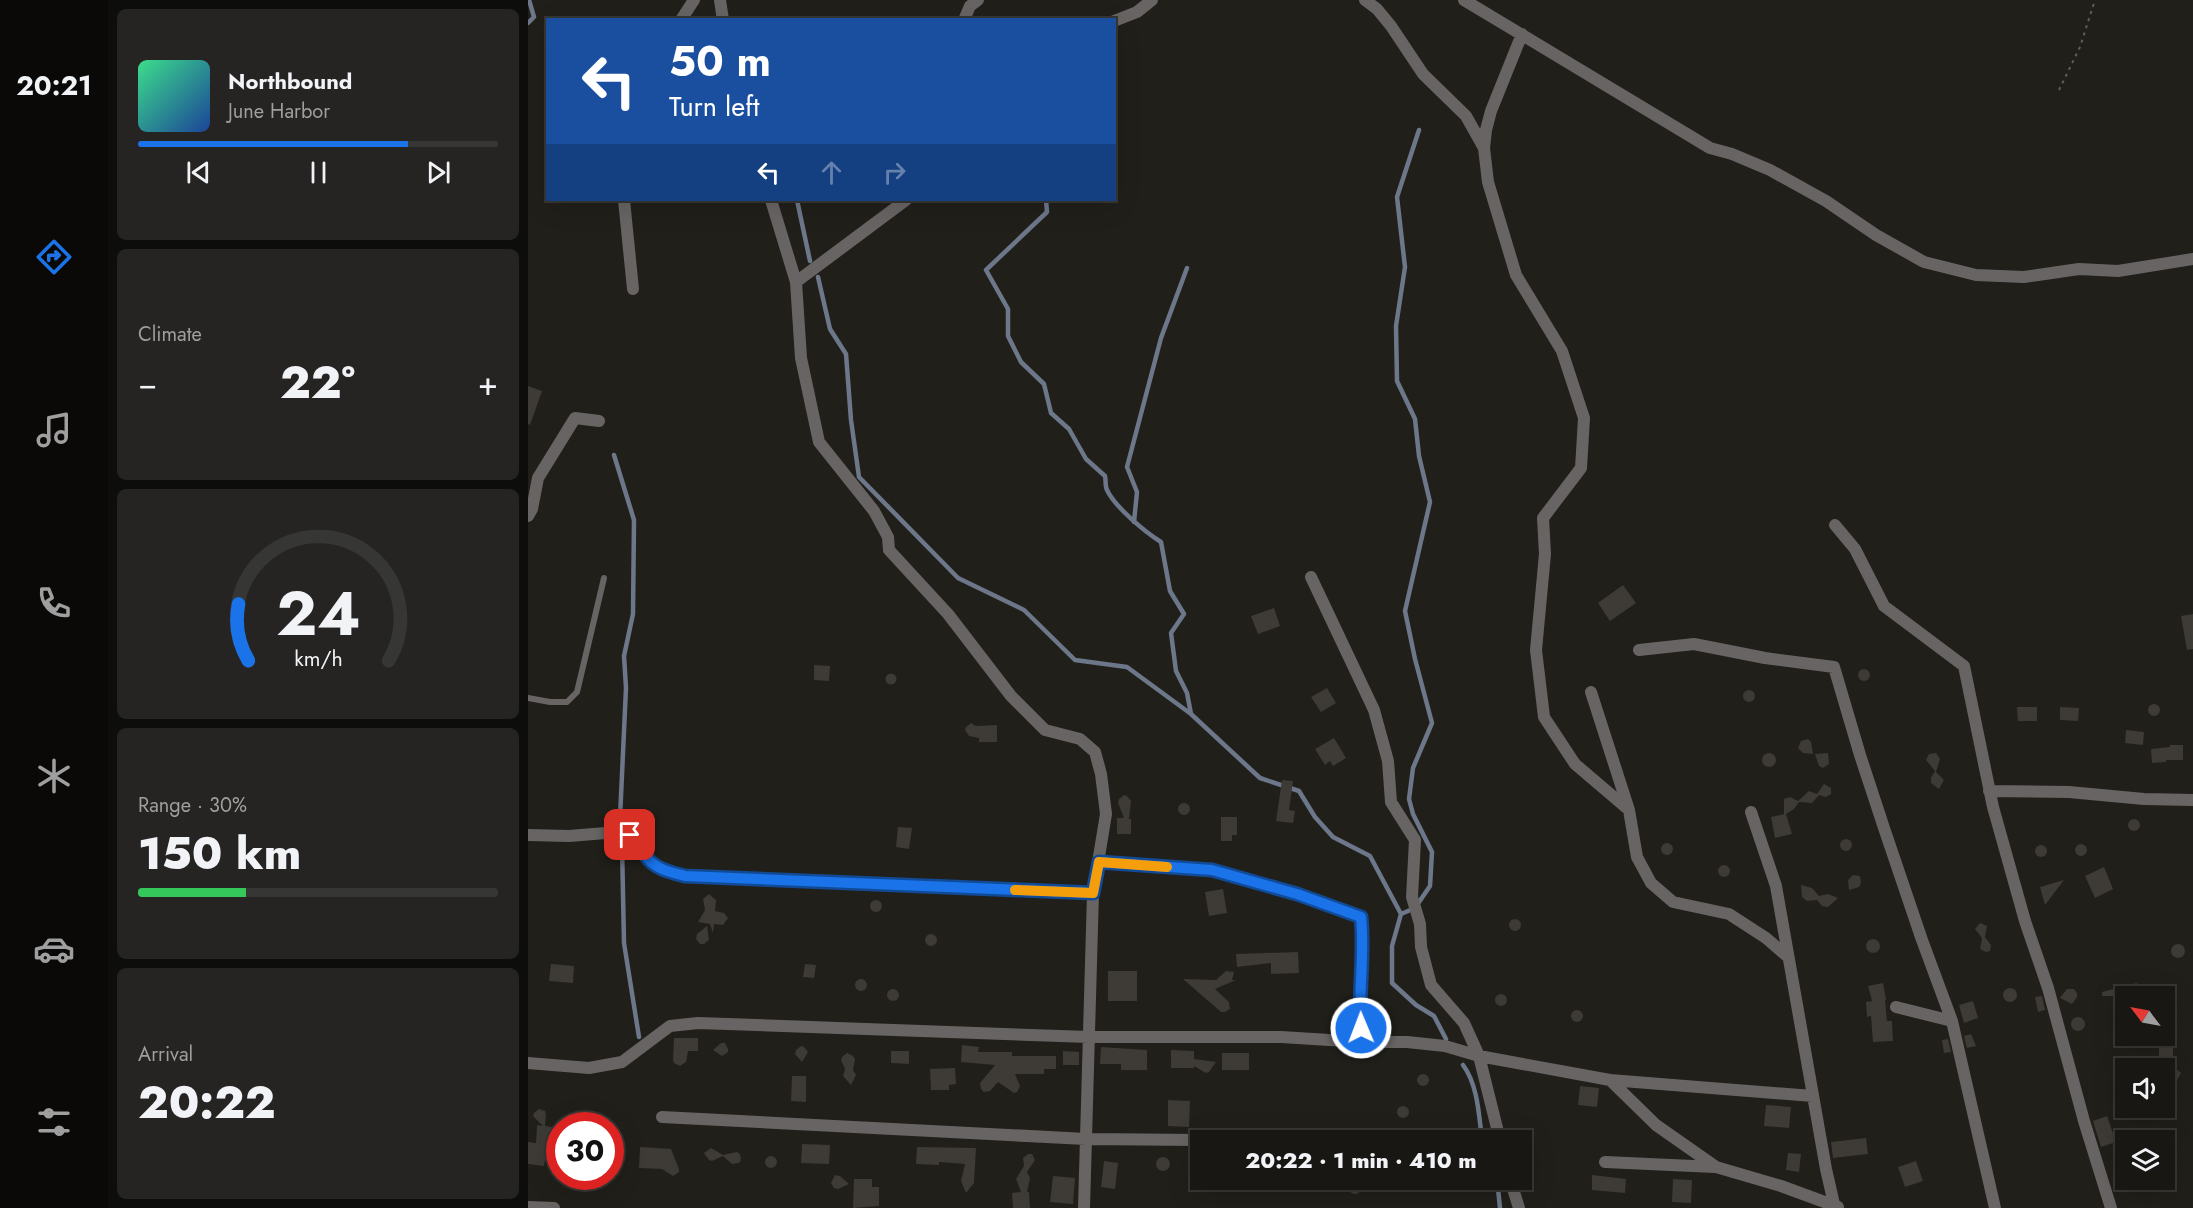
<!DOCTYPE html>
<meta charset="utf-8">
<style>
:root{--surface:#181714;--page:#252422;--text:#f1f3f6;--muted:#9f9fa0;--line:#363634;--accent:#1a73e8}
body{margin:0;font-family:Jost,sans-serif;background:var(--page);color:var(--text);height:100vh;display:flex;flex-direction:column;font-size:22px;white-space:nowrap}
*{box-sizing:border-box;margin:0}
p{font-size:20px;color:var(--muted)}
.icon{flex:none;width:33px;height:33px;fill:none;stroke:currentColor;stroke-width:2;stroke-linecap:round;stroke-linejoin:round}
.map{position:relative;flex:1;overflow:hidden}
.drawer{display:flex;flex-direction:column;gap:9px;padding:9px;background:#0d0d0b;width:420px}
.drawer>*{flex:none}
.top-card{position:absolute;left:18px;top:18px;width:570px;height:183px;border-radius:0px;box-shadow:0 6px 24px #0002,0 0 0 2px var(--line);background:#1a4fa0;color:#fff;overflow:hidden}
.needle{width:39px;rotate:302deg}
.tools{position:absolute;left:1587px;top:986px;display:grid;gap:12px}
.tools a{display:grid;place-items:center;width:60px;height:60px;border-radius:0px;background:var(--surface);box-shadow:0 6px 24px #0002,0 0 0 2px var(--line);font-size:30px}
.speed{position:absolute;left:18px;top:1112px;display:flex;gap:12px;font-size:30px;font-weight:700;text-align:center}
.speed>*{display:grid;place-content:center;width:78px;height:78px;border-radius:50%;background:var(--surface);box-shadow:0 6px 24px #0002,0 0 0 2px var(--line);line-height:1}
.speed .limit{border:9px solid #d22;background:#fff;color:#111}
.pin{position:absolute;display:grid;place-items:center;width:51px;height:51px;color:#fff;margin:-26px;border-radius:12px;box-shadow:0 3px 9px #0006}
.me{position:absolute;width:66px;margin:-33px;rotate:359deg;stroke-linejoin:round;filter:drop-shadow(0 0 4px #0008)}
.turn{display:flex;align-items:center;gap:21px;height:126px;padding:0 24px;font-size:27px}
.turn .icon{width:78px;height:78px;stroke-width:2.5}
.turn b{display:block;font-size:42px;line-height:51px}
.lanes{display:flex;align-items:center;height:57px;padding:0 24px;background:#0003;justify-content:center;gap:30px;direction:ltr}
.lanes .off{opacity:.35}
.big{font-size:45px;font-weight:800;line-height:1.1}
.drawer .card{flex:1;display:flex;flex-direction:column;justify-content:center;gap:9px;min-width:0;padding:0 21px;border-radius:9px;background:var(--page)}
.drawer .dial{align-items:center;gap:0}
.dial svg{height:156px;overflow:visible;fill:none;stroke:var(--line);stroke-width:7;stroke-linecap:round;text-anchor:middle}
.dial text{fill:var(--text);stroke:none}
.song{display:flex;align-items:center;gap:18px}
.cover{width:72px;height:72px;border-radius:9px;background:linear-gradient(135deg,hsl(150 70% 55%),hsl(220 70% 35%))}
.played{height:6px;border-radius:3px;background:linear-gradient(90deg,var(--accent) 75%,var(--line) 75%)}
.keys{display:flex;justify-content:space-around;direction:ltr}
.heat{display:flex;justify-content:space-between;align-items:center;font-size:33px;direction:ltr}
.charge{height:9px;border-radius:4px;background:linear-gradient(90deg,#34c759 30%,var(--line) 0)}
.trip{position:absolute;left:662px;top:1130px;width:342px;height:60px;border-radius:0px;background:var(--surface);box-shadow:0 6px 24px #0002,0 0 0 2px var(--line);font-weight:800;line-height:60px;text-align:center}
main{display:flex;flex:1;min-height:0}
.dock{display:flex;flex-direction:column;width:108px;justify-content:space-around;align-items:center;background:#0a0908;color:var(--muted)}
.dock .icon{width:42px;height:42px}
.dock .current{color:var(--accent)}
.dock b{font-size:27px;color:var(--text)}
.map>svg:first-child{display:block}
</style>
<main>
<nav class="dock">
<b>20:21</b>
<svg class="icon current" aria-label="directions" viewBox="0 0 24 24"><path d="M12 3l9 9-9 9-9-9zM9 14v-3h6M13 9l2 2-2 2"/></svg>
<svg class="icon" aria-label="music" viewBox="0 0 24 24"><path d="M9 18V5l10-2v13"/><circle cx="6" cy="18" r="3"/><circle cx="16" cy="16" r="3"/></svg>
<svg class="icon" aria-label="phone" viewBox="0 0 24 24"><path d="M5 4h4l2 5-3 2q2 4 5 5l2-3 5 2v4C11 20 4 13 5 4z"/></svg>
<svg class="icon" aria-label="climate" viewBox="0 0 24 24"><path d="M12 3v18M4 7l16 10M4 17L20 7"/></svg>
<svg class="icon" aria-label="car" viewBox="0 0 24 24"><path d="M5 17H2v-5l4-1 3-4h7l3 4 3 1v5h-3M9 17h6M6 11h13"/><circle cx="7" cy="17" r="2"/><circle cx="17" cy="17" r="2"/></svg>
<svg class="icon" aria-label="filters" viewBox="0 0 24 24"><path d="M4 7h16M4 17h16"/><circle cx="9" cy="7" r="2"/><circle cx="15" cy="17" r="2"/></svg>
</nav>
<section class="drawer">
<div class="card">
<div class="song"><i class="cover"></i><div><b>Northbound</b><p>June Harbor</p></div></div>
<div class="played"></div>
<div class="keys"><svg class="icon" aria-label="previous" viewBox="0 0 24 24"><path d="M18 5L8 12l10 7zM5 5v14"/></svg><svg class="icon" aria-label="pause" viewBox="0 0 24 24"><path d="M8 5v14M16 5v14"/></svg><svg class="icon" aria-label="next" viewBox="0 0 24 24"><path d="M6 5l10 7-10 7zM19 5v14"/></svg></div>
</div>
<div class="card"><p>Climate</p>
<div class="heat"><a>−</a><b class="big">22°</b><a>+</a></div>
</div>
<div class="card dial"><svg viewBox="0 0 100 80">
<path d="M14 69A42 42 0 1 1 86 69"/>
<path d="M14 69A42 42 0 0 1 9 40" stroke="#1a73e8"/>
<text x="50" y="56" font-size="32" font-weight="700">24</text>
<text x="50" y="72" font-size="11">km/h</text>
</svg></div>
<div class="card"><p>Range · 30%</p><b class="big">150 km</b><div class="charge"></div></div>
<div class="card"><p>Arrival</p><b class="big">20:22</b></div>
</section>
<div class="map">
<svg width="1665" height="1208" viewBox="0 0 1665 1208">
<rect width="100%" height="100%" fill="#201f1a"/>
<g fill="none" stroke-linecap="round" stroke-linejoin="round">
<path stroke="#6d778a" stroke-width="4.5" d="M0 23 6 17 1 0
M891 130 869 197 877 267 868 326 869 381 887 419 891 456 902 502 877 611 887 659 904 723 885 768 881 799 885 814 904 852 902 886 887 908 873 914 864 946V983L888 1005 906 1016 918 1039
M269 200 282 261
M518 200 519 212 458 270 480 309V336L493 362 516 384 523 413 541 429 558 459 577 476C578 480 577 486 579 490 587 507 617 532 633 542L642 591 656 614 643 633 648 671 659 693 663 714 732 778 771 791 787 817 805 837 842 856 873 914
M290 277 302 329 318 354 323 420 331 477 430 578 496 610 547 660 599 667 663 714
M86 455 106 520 105 614 96 656 98 688 92 818
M606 522 609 492 599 467 633 338 659 268
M94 845 96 943 111 1037
M935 1065C950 1085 951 1116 954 1140
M969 1179 972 1208"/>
</g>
<path fill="#3e3a36" d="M0 386 14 391 2 425 0 424Z
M1095 585 1108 603 1082 621 1070 603Z
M746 608 752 626 730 634 723 616Z
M1665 614V649L1659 650 1653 616Z
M286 665 302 666 301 681 286 680Z
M1330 675a6 6 0 1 1 12 0a6 6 0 1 1-12 0Z
M357.5 679a5.5 5.5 0 1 1 11 0a5.5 5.5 0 1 1-11 0Z
M799 688 808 703 793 712 783 697Z
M1215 696a6 6 0 1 1 12 0a6 6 0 1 1-12 0Z
M1620 710a6 6 0 1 1 12 0a6 6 0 1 1-12 0Z
M1489 707H1509V721H1490Z
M1532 707 1551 708 1550 721 1532 720Z
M443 723 448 726 469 725V742H451V738L441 736 437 730 438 727Z
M1598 730 1616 732 1615 745 1597 743Z
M806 738 818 758 805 766 802 761 797 765 787 749Z
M1280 739 1283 742 1285 754 1275 753 1270 748 1273 741Z
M1642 745H1655V760H1638V762L1624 763 1623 749 1642 747Z
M1300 753 1301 764 1295 768 1291 766 1287 754Z
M1408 753 1412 759 1408 772 1416 780 1411 789 1403 783V778L1407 771 1398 760 1401 754Z
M1234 760a7 7 0 1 1 14 0a7 7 0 1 1-14 0Z
M754 780 765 781 761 810 767 811 765 823 748 821Z
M1296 784 1303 788V794L1298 797 1291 795 1284 803 1271 802 1266 809 1258 814 1264 834 1247 838 1243 817 1256 814V799L1262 797 1270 801 1281 791 1289 794Z
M596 795 599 796 603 801 601 819H603V834H589V818H596L590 803 591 799Z
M650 809a6 6 0 1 1 12 0a6 6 0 1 1-12 0Z
M693 817H709V835H704V841H693Z
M1600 825a6 6 0 1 1 12 0a6 6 0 1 1-12 0Z
M370 827 384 828 381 849 368 847Z
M1312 845a6 6 0 1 1 12 0a6 6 0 1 1-12 0Z
M1133 849a6 6 0 1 1 12 0a6 6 0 1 1-12 0Z
M1547 850a6 6 0 1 1 12 0a6 6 0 1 1-12 0Z
M1507 851a6 6 0 1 1 12 0a6 6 0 1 1-12 0Z
M1190 871a6 6 0 1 1 12 0a6 6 0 1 1-12 0Z
M1576 867 1585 889 1567 898 1557 876Z
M1325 875 1332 876 1333 883 1331 887 1321 890 1320 880Z
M1536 880 1517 905 1512 887Z
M1273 885 1284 888 1291 896 1300 894 1310 898 1300 907 1294 906 1289 900 1279 901 1274 897Z
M695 889 699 913 681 916 677 892Z
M181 894 188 900 187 911 196 913 200 918 195 925 186 924 185 933 182 924 170 922 177 910 175 899Z
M342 906a6 6 0 1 1 12 0a6 6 0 1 1-12 0Z
M981 925a6 6 0 1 1 12 0a6 6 0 1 1-12 0Z
M1452 923 1459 926 1457 937 1463 945 1462 951 1458 952 1452 949 1454 938 1447 929Z
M179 926 181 940 176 944H172L168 939 169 934Z
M397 940a6 6 0 1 1 12 0a6 6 0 1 1-12 0Z
M1338 946a7 7 0 1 1 14 0a7 7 0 1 1-14 0Z
M1643 951a7 7 0 1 1 14 0a7 7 0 1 1-14 0Z
M770 952 771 973 743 974V963L709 967 708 954Z
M23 964 46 966 45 983 21 981Z
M277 964 288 965 286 978 275 977Z
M580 971H609V1001H580Z
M698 971 706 972 704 980H708L687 989 701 1002 702 1009 697 1012H693L655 979 688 980Z
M327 985a6 6 0 1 1 12 0a6 6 0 1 1-12 0Z
M1355 983 1358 1000H1357L1359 1021H1364L1365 1041 1345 1042 1343 1016 1339 1017 1338 1002 1344 1001 1340 986Z
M1609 983 1612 996H1574V992Z
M1475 995a7 7 0 1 1 14 0a7 7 0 1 1-14 0Z
M359 995a6 6 0 1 1 12 0a6 6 0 1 1-12 0Z
M1539 989H1546L1549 993V997L1544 1004 1532 998Z
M967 1000a6 6 0 1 1 12 0a6 6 0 1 1-12 0Z
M1514 996 1517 1010 1510 1012 1507 997Z
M1445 1001 1450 1018 1436 1023 1431 1005Z
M1043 1016a6 6 0 1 1 12 0a6 6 0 1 1-12 0Z
M1543 1024a7 7 0 1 1 14 0a7 7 0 1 1-14 0Z
M1443 1034 1448 1046 1439 1048 1436 1036Z
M146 1038H170V1051H160L158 1062 152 1066 146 1063 145 1060Z
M1420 1039 1423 1052 1416 1053 1414 1040Z
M193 1043H197L200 1049V1052L194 1056 185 1050Z
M434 1045 451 1047 450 1052H484V1056H528V1069H516V1074H487L492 1086 489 1092 486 1093 470 1082 462 1091 456 1092 453 1089 452 1083 467 1065 433 1062Z
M273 1046 276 1047 280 1052 274 1062 267 1054 268 1050Z
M1631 1046H1645V1061H1631Z
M573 1047 619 1050V1070H593V1064H572Z
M643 1050 666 1051V1059L688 1062 681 1072 678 1073 666 1066V1068H643Z
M363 1051H381V1064L363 1063Z
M535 1051 551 1052V1065H535Z
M319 1053 325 1056 327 1059 325 1070 328 1075 323 1085 315 1076 317 1069 313 1060 314 1057Z
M694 1053H721V1070H694Z
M1642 1064 1653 1073 1649 1080 1645 1081 1640 1077Z
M427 1068 428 1084 421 1085V1090H403L402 1069Z
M889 1080a6 6 0 1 1 12 0a6 6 0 1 1-12 0Z
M264 1076H278V1102L263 1101Z
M1052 1086 1071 1088 1069 1107 1050 1105Z
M640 1100 662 1101 661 1127 640 1126Z
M1238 1105 1263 1107 1261 1128 1236 1126Z
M869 1112a6 6 0 1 1 12 0a6 6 0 1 1-12 0Z
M11 1109 17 1111 18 1114 17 1126 24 1127 22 1153 18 1152 16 1166 0 1164V1142L8 1143 9 1125 15 1126 5 1116 6 1113Z
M1579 1116 1588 1142 1573 1147 1565 1121Z
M1338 1138 1340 1154 1305 1158 1303 1142Z
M274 1144 302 1145 301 1164 273 1163Z
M112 1147 143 1149 151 1169V1172L145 1176 134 1169 111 1168Z
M389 1147 448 1148 446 1183 438 1193 433 1181 437 1164 411 1162V1165L388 1164Z
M183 1148 195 1155 209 1152 212 1154 213 1161 210 1163 204 1164 195 1156 184 1161 181 1160 176 1153Z
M1260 1153 1273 1154 1271 1172 1258 1170Z
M500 1154H504L507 1160 499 1172 502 1178 499 1192H501L502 1208H485L484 1193 493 1192 488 1179 496 1166 495 1158Z
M237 1162a6 6 0 1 1 12 0a6 6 0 1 1-12 0Z
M628 1164a7 7 0 1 1 14 0a7 7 0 1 1-14 0Z
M576 1161 590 1163 587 1189 573 1187Z
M1388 1161 1395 1181 1377 1187 1370 1167Z
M307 1175 312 1176 321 1184 310 1189 306 1188 303 1183Z
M1064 1175 1098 1179 1097 1193 1064 1190Z
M525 1176 547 1178 545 1204 522 1202Z
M326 1179H344V1187H351V1206L325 1208Z
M1145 1179 1164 1180 1163 1203 1144 1202Z
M821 1188a6 6 0 1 1 12 0a6 6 0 1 1-12 0Z"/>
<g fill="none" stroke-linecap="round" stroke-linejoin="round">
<path stroke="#5f5e5a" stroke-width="2" stroke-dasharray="3 4.5" stroke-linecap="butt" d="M1531 90 1552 47 1567 0"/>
<path stroke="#686464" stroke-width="6" d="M0 698 22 702H39L49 692 76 578"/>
<path stroke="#686464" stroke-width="12" d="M192 0 195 20
M837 0 849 9 863 26 895 74 938 116 956 148
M936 0 1182 148 1204 154 1242 170 1298 201 1348 235 1396 262 1448 275 1496 277 1551 269 1590 271 1665 259
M153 20 166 0
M436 20 442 6 450 0
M586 21 609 12 624 0
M994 34 963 111 958 130 956 148 960 182 988 275 1034 351 1056 418 1053 468 1015 518 1017 554 1008 650 1016 717 1047 764 1101 810
M96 200 105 289
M243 200 268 282 273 358 291 442 346 511 360 537 361 550 420 614 483 696 517 730 552 739 567 752 573 774 578 814 565 893 556 1208
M268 282 378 200
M0 516 4 509 10 478 47 418 71 421
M1307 525 1327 549 1356 606 1436 666 1465 807 1497 921 1520 988 1556 1121 1583 1208
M783 577 846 710 860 761 863 802 887 840 884 897 892 924 893 947 903 985 936 1023 951 1056 972 1140
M1111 650 1166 644 1237 658 1306 667 1332 755 1356 828 1394 940 1424 1021 1467 1208
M1063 692 1101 810 1109 857 1123 883 1145 902 1201 914 1238 938 1260 957
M1461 791 1541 792 1616 799 1665 800
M1223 812 1248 886 1298 1169 1306 1204
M0 835 41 836 90 832 102 835 111 844 119 858 136 871 157 876 565 893
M571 862 684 870 769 894 833 917C837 958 831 1000 834 1042
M1368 1007 1424 1021
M0 1063 61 1068 94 1062 142 1026 170 1023 561 1037H753L834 1042H879L917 1046 951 1056 1082 1080 1285 1096
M1082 1080 1128 1125 1188 1167 1253 1186 1310 1207
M134 1117 558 1139 672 1140
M1077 1162 1187 1167
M982 1179 991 1208
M0 1207 26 1208"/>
</g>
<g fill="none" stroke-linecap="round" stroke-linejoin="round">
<g stroke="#114b97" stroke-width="15">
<path id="route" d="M102 835C109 842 112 848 117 855 126 869 142 872 157 876L565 893 571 862 684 870 769 894 833 917C837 954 830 991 833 1028"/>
</g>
<use href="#route" stroke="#1a73e8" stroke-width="10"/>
<path stroke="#f59e0b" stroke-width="10" d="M487 890 565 893 571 862 639 867"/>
</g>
</svg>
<div class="tools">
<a><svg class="needle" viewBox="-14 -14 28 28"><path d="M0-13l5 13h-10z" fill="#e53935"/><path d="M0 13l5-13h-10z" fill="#9f9fa0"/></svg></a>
<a><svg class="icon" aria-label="sound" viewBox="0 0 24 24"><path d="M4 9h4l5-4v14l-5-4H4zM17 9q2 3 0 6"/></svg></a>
<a><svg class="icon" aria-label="layers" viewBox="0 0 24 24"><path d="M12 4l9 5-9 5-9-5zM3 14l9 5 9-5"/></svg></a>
</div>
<div class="speed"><div class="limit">30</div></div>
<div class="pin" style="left:102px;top:835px;background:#d93025"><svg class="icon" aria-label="arrive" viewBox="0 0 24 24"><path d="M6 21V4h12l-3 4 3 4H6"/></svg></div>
<svg class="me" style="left:833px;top:1028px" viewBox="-20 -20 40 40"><circle r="17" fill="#1a73e8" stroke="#fff" stroke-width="3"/><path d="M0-11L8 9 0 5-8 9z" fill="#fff"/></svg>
<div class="trip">20:22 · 1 min · 410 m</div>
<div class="top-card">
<div class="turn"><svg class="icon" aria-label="left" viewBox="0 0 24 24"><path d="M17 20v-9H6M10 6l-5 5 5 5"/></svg><div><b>50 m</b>Turn left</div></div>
<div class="lanes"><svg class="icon" aria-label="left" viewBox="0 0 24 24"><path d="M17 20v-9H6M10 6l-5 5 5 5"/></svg><svg class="icon off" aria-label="ahead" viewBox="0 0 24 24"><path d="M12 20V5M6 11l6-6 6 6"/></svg><svg class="icon off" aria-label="right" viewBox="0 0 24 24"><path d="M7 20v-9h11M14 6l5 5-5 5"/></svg></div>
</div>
</div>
</main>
